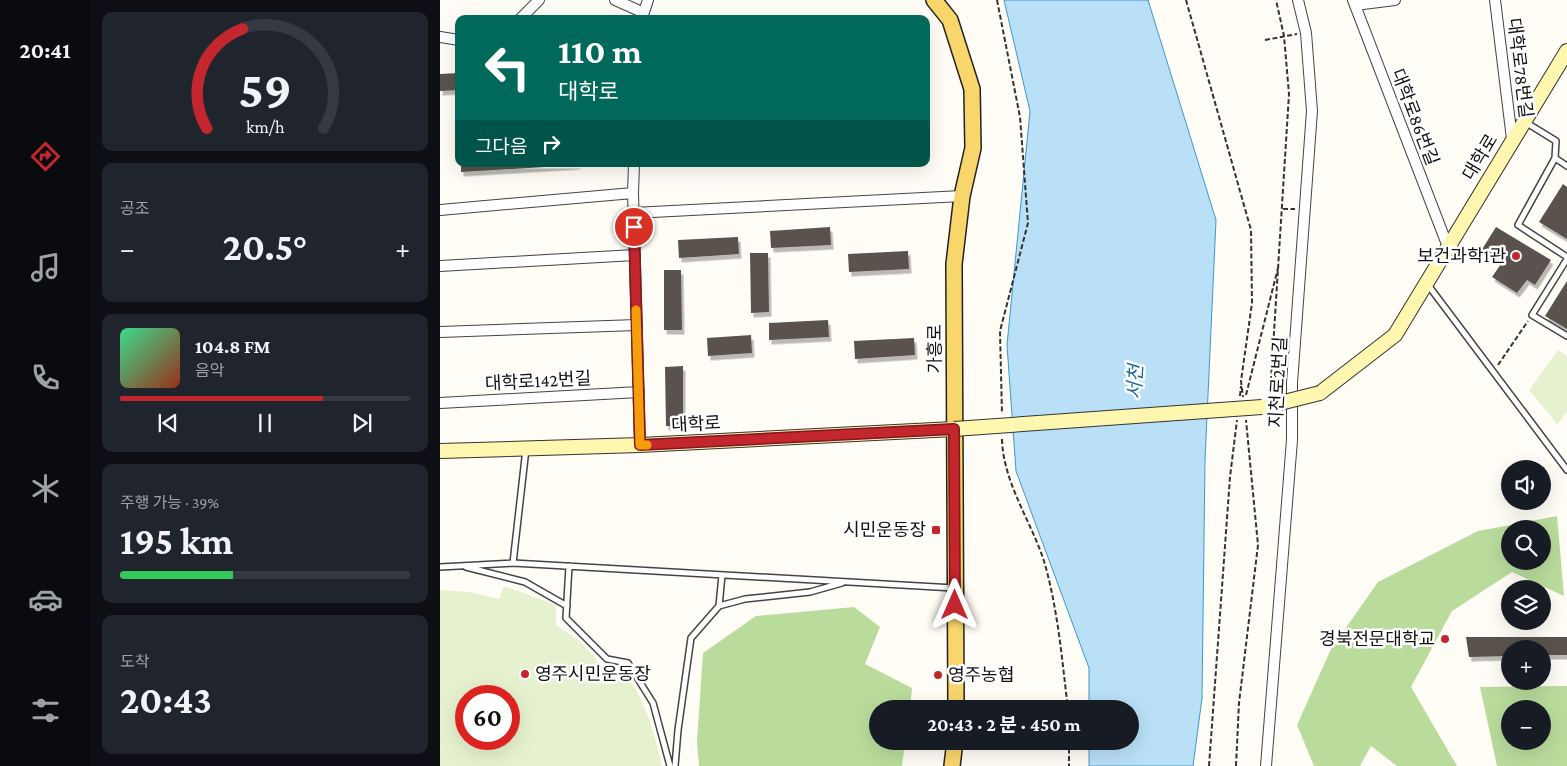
<!DOCTYPE html>
<html lang="ko">
<meta charset="utf-8">
<style>
:root{--surface:#171b24;--page:#20242c;--text:#f1f3f6;--muted:#9ea1a6;--line:#363941;--accent:#c4262e}
body{margin:0;font-family:"Crimson Pro","Noto Sans KR",serif;background:var(--page);color:var(--text);height:100vh;display:flex;flex-direction:column;font-size:19px;white-space:nowrap}
*{box-sizing:border-box;margin:0}
p{font-size:16px;color:var(--muted)}
.icon{flex:none;width:28px;height:28px;fill:none;stroke:currentColor;stroke-width:2;stroke-linecap:round;stroke-linejoin:round}
.map{position:relative;flex:1;overflow:hidden}
.drawer{display:flex;flex-direction:column;gap:12px;padding:12px;background:#0d0f14;width:350px}
.drawer>*{flex:none}
.guide{position:absolute;left:15px;top:15px;width:475px;height:152px;border-radius:10px;box-shadow:0 5px 20px #0002;background:#00695c;color:#fff;overflow:hidden}
.buttons{position:absolute;left:1061px;top:460px;display:grid;gap:10px}
.buttons a{display:grid;place-items:center;width:50px;height:50px;border-radius:50%;background:var(--surface);box-shadow:0 5px 20px #0002;font-size:25px}
.speed{position:absolute;left:15px;top:685px;display:flex;gap:10px;font-size:25px;font-weight:700;text-align:center}
.speed>*{display:grid;place-content:center;width:65px;height:65px;border-radius:50%;background:var(--surface);box-shadow:0 5px 20px #0002;line-height:1}
.speed .limit{border:8px solid #d22;background:#fff;color:#111}
.pin{position:absolute;display:grid;place-items:center;width:42px;height:42px;color:#fff;margin:-21px;border:2px solid #fff;border-radius:50%;box-shadow:0 1px 5px #0007}
.me{position:absolute;width:55px;margin:-28px;rotate:0deg;stroke-linejoin:round;filter:drop-shadow(0 0 4px #0008)}
.turn{display:flex;align-items:center;gap:18px;height:105px;padding:0 20px;font-size:22px}
.turn .icon{width:65px;height:65px;stroke-width:2.5}
.turn b{display:block;font-size:35px;line-height:42px}
.then{display:flex;align-items:center;height:48px;padding:0 20px;background:#0003;gap:10px;font-size:19px}
.big{font-size:38px;font-weight:700;line-height:1.1}
.drawer .card{flex:1;display:flex;flex-direction:column;justify-content:center;gap:8px;min-width:0;padding:0 18px;border-radius:10px;background:var(--page)}
.drawer .dial{align-items:center;gap:0}
.dial svg{height:130px;overflow:visible;fill:none;stroke:var(--line);stroke-width:7;stroke-linecap:round;text-anchor:middle}
.dial text{fill:var(--text);stroke:none}
.song{display:flex;align-items:center;gap:15px}
.cover{width:60px;height:60px;border-radius:8px;background:linear-gradient(135deg,hsl(150 70% 55%),hsl(10 70% 35%))}
.played{height:5px;border-radius:2px;background:linear-gradient(90deg,var(--accent) 70%,var(--line) 70%)}
.keys{display:flex;justify-content:space-around;direction:ltr}
.heat{display:flex;justify-content:space-between;align-items:center;font-size:28px;direction:ltr}
.charge{height:8px;border-radius:4px;background:linear-gradient(90deg,#34c759 39%,var(--line) 0)}
.trip{position:absolute;left:429px;top:700px;width:270px;height:50px;border-radius:25px;background:var(--surface);box-shadow:0 5px 20px #0002;font-weight:700;line-height:50px;text-align:center}
main{display:flex;flex:1;min-height:0}
.menu{display:flex;flex-direction:column;width:90px;justify-content:space-around;align-items:center;background:#090b0e;color:var(--muted)}
.menu .icon{width:35px;height:35px}
.menu .active{color:var(--accent)}
.menu b{font-size:22px;color:var(--text)}
.map>svg:first-child{display:block}
</style>
<main>
<nav class="menu">
<b>20:41</b>
<svg class="icon active" aria-label="directions" viewBox="0 0 24 24"><path d="M12 3l9 9-9 9-9-9zM9 14v-3h6M13 9l2 2-2 2"/></svg>
<svg class="icon" aria-label="music" viewBox="0 0 24 24"><path d="M9 18V5l10-2v13"/><circle cx="6" cy="18" r="3"/><circle cx="16" cy="16" r="3"/></svg>
<svg class="icon" aria-label="phone" viewBox="0 0 24 24"><path d="M5 4h4l2 5-3 2q2 4 5 5l2-3 5 2v4C11 20 4 13 5 4z"/></svg>
<svg class="icon" aria-label="climate" viewBox="0 0 24 24"><path d="M12 3v18M4 7l16 10M4 17L20 7"/></svg>
<svg class="icon" aria-label="car" viewBox="0 0 24 24"><path d="M5 17H2v-5l4-1 3-4h7l3 4 3 1v5h-3M9 17h6M6 11h13"/><circle cx="7" cy="17" r="2"/><circle cx="17" cy="17" r="2"/></svg>
<svg class="icon" aria-label="filters" viewBox="0 0 24 24"><path d="M4 7h16M4 17h16"/><circle cx="9" cy="7" r="2"/><circle cx="15" cy="17" r="2"/></svg>
</nav>
<section class="drawer">
<div class="card dial"><svg viewBox="0 0 100 80">
<path d="M14 69A42 42 0 1 1 86 69"/>
<path d="M14 69A42 42 0 0 1 36 8" stroke="#c4262e"/>
<text x="50" y="56" font-size="32" font-weight="700">59</text>
<text x="50" y="72" font-size="11">km/h</text>
</svg></div>
<div class="card"><p>공조</p>
<div class="heat"><a>−</a><b class="big">20.5°</b><a>+</a></div>
</div>
<div class="card">
<div class="song"><i class="cover"></i><div><b>104.8 FM</b><p>음악</p></div></div>
<div class="played"></div>
<div class="keys"><svg class="icon" aria-label="previous" viewBox="0 0 24 24"><path d="M18 5L8 12l10 7zM5 5v14"/></svg><svg class="icon" aria-label="pause" viewBox="0 0 24 24"><path d="M8 5v14M16 5v14"/></svg><svg class="icon" aria-label="next" viewBox="0 0 24 24"><path d="M6 5l10 7-10 7zM19 5v14"/></svg></div>
</div>
<div class="card"><p>주행 가능 · 39%</p><b class="big">195 km</b><div class="charge"></div></div>
<div class="card"><p>도착</p><b class="big">20:43</b></div>
</section>
<div class="map">
<svg width="1127" height="766" viewBox="0 0 1127 766">
<defs>
<filter id="shadow"><feDropShadow dx="2.5" dy="4.5" stdDeviation="0" flood-color="#0004"/></filter>
</defs>
<rect width="100%" height="100%" fill="#fffdf5"/>
<path fill="#b9dc9c" fill-rule="evenodd" d="M1117 516 1124 596 1072 572 1012 611 971 687 1017 766H957L931 746 920 766H874L857 725 891 649 938 582 1038 531ZM1070 529H1102V561H1070Z
M414 607 440 627 425 664 472 688 470 709H438V741H465L462 766H259L257 742 263 653 316 616Z
M1127 686V766H1057L1040 687ZM1070 709H1102V741H1070Z"/>
<path fill="#e6f2cf" fill-rule="evenodd" d="M1118 350 1127 356V412L1117 424 1089 390Z
M64 586 116 605V625L141 642 171 676 186 673C206 704 214 730 222 766H0V590L30 592 59 599ZM26 696H69V739H26Z"/>
<path fill="#b9e0f7" stroke="#3f96cf" d="M564 0H708L776 220 765 460 762 698 753 766H649V741H690V709H649V668L576 471 567 345 590 111Z"/>
<path fill="#5a524d" filter="url(#shadow)" d="M19 73V90L0 91V74Z
M21 164H138V165L21 172Z
M1123 184 1127 187V239L1099 222Z
M390 227 391 245 331 248 330 231Z
M1056 227 1111 260 1095 285 1087 280 1077 293 1052 277 1061 264 1041 251Z
M298 237 299 254 239 258 238 240Z
M468 251 469 269 409 272 408 254Z
M310 253H328L329 312 311 313Z
M224 270H241L242 330H224Z
M1127 281V329L1105 316Z
M388 320 389 337 329 340V323Z
M311 335 312 353 268 356 267 338Z
M474 338 475 355 415 359 414 341Z
M243 366V426H226L225 367Z
M1026 637H1127V655H1102V649H1070V656L1029 657Z"/>
<g fill="none" stroke-linecap="round" stroke-linejoin="round">
<g stroke="#444" stroke-width="8">
<path id="service" d="M1085 122 1116 141 1115 158 1078 225 1127 257
M1115 158 1127 166
M1127 259 1092 315 1127 336
M988 285 1127 470
M73 563 86 449
M129 566 126 618 167 659 188 663 213 703 230 766
M0 567 73 563 514 588
M26 567 85 582 127 606
M279 606 282 575
M235 766 238 730 251 638 279 606 305 599 370 592 402 583"/>
</g>
<g stroke="#444" stroke-width="12">
<path id="minor" d="M175 0 202 12
M913 0 1008 247
M1055 0 1072 139
M915 5 955 0
M202 18 208 0
M80 19 99 0
M0 37 19 40
M193 193 194 164
M0 210 193 193 200 445
M193 213 522 196
M0 266 195 255
M0 332 197 325
M0 403 199 392
M826 766 852 440V383L872 111 866 33 858 0"/>
</g>
<g stroke="#333" stroke-width="16">
<path id="secondary" d="M880 393 955 335 1127 51
M0 451 200 445 514 429"/>
</g>
<g stroke="#222" stroke-width="18">
<path id="primary" d="M494 0 510 20 532 89 533 148 522 196 514 264 516 709
M512 766 515 741"/>
</g>
<path stroke="#333" stroke-width="2" stroke-dasharray="5 2.5" stroke-linecap="butt" d="M557 0 580 117 588 223 560 331 562 414
M746 0 811 230 812 303 801 381 803 397
M825 40 857 34
M843 209H855
M834 339 846 340
M1058 365 1088 321
M806 395 839 264
M800 396 801 386
M830 396 849 94 844 36 836 0
M562 439C563 482 591 521 604 561 618 609 622 660 628 709
M629 741V766
M769 766 790 477 797 420
M796 766 799 703 818 545 806 420"/>
<use href="#service" stroke="#fff" stroke-width="5"/>
<use href="#minor" stroke="#fff" stroke-width="10"/>
<use href="#secondary" stroke="#fff6b0" stroke-width="14"/>
<use href="#primary" stroke="#f9d66b" stroke-width="15"/>
<g stroke="#333" stroke-width="16" stroke-linecap="butt">
<path id="secondary-bridge" d="M840 403 880 393
M514 429 822 407"/>
</g>
<use href="#secondary-bridge" stroke="#fff6b0" stroke-width="14"/>
</g>
<g fill="none" stroke-linecap="round" stroke-linejoin="round">
<g stroke="#7f191e" stroke-width="12">
<path id="route" d="M194 227 200 445 514 429 515 605"/>
</g>
<use href="#route" stroke="#c4262e" stroke-width="9"/>
<path stroke="#f59e0b" stroke-width="9" d="M196 310 200 445H207"/>
</g>
<g fill="#c4262e" stroke="#fff" stroke-width="2">
<circle cx="1076" cy="256" r="5"/>
<rect x="491" y="525" width="10" height="10" rx="2.5"/>
<circle cx="1005" cy="639" r="5"/>
<circle cx="85" cy="674" r="5"/>
<circle cx="498" cy="675" r="5"/>
</g>
<g text-anchor="middle" dominant-baseline="central" stroke-width="5" stroke-linejoin="round" paint-order="stroke">
<g font-size="18" fill="#111" stroke="#fff">
<text transform="translate(1080 68) rotate(83)">대학로78번길</text>
<text transform="translate(975 117) rotate(69)">대학로86번길</text>
<text transform="translate(1040 157) rotate(-59)">대학로</text>
<text transform="translate(495 349) rotate(-90)">가흥로</text>
<text transform="translate(98 381) rotate(-3)">대학로142번길</text>
<text transform="translate(838 382) rotate(-87)">지천로2번길</text>
<text transform="translate(256 424) rotate(-3)">대학로</text>
</g>
<g font-size="18" fill="#111" stroke="#fff" text-anchor="end">
<text x="1066" y="256">보건과학1관</text>
<text x="486" y="530">시민운동장</text>
<text x="995" y="639">경북전문대학교</text>
<text x="95" y="674" text-anchor="start">영주시민운동장</text>
<text x="508" y="675" text-anchor="start">영주농협</text>
</g>
<g font-size="19" font-style="italic" fill="#1768a6" stroke="#fff">
<text transform="translate(695 382) rotate(-87)">서천</text>
</g>
</g>
</svg>
<div class="buttons">
<a><svg class="icon" aria-label="sound" viewBox="0 0 24 24"><path d="M4 9h4l5-4v14l-5-4H4zM17 9q2 3 0 6"/></svg></a>
<a><svg class="icon" aria-label="search" viewBox="0 0 24 24"><circle cx="10" cy="10" r="6"/><path d="M15 15l6 6"/></svg></a>
<a><svg class="icon" aria-label="layers" viewBox="0 0 24 24"><path d="M12 4l9 5-9 5-9-5zM3 14l9 5 9-5"/></svg></a>
<a>+</a>
<a>−</a>
</div>
<div class="speed"><div class="limit">60</div></div>
<div class="pin" style="left:194px;top:227px;background:#d93025"><svg class="icon" aria-label="arrive" viewBox="0 0 24 24"><path d="M6 21V4h12l-3 4 3 4H6"/></svg></div>
<svg class="me" style="left:515px;top:605px" viewBox="-20 -20 40 40"><path d="M0-17L14 15 0 8-14 15z" fill="#c4262e" stroke="#fff" stroke-width="4"/></svg>
<div class="trip">20:43 · 2 분 · 450 m</div>
<div class="guide">
<div class="turn"><svg class="icon" aria-label="left" viewBox="0 0 24 24"><path d="M17 20v-9H6M10 6l-5 5 5 5"/></svg><div><b>110 m</b>대학로</div></div>
<div class="then">그다음<svg class="icon" aria-label="right" viewBox="0 0 24 24"><path d="M7 20v-9h11M14 6l5 5-5 5"/></svg></div>
</div>
</div>
</main>
